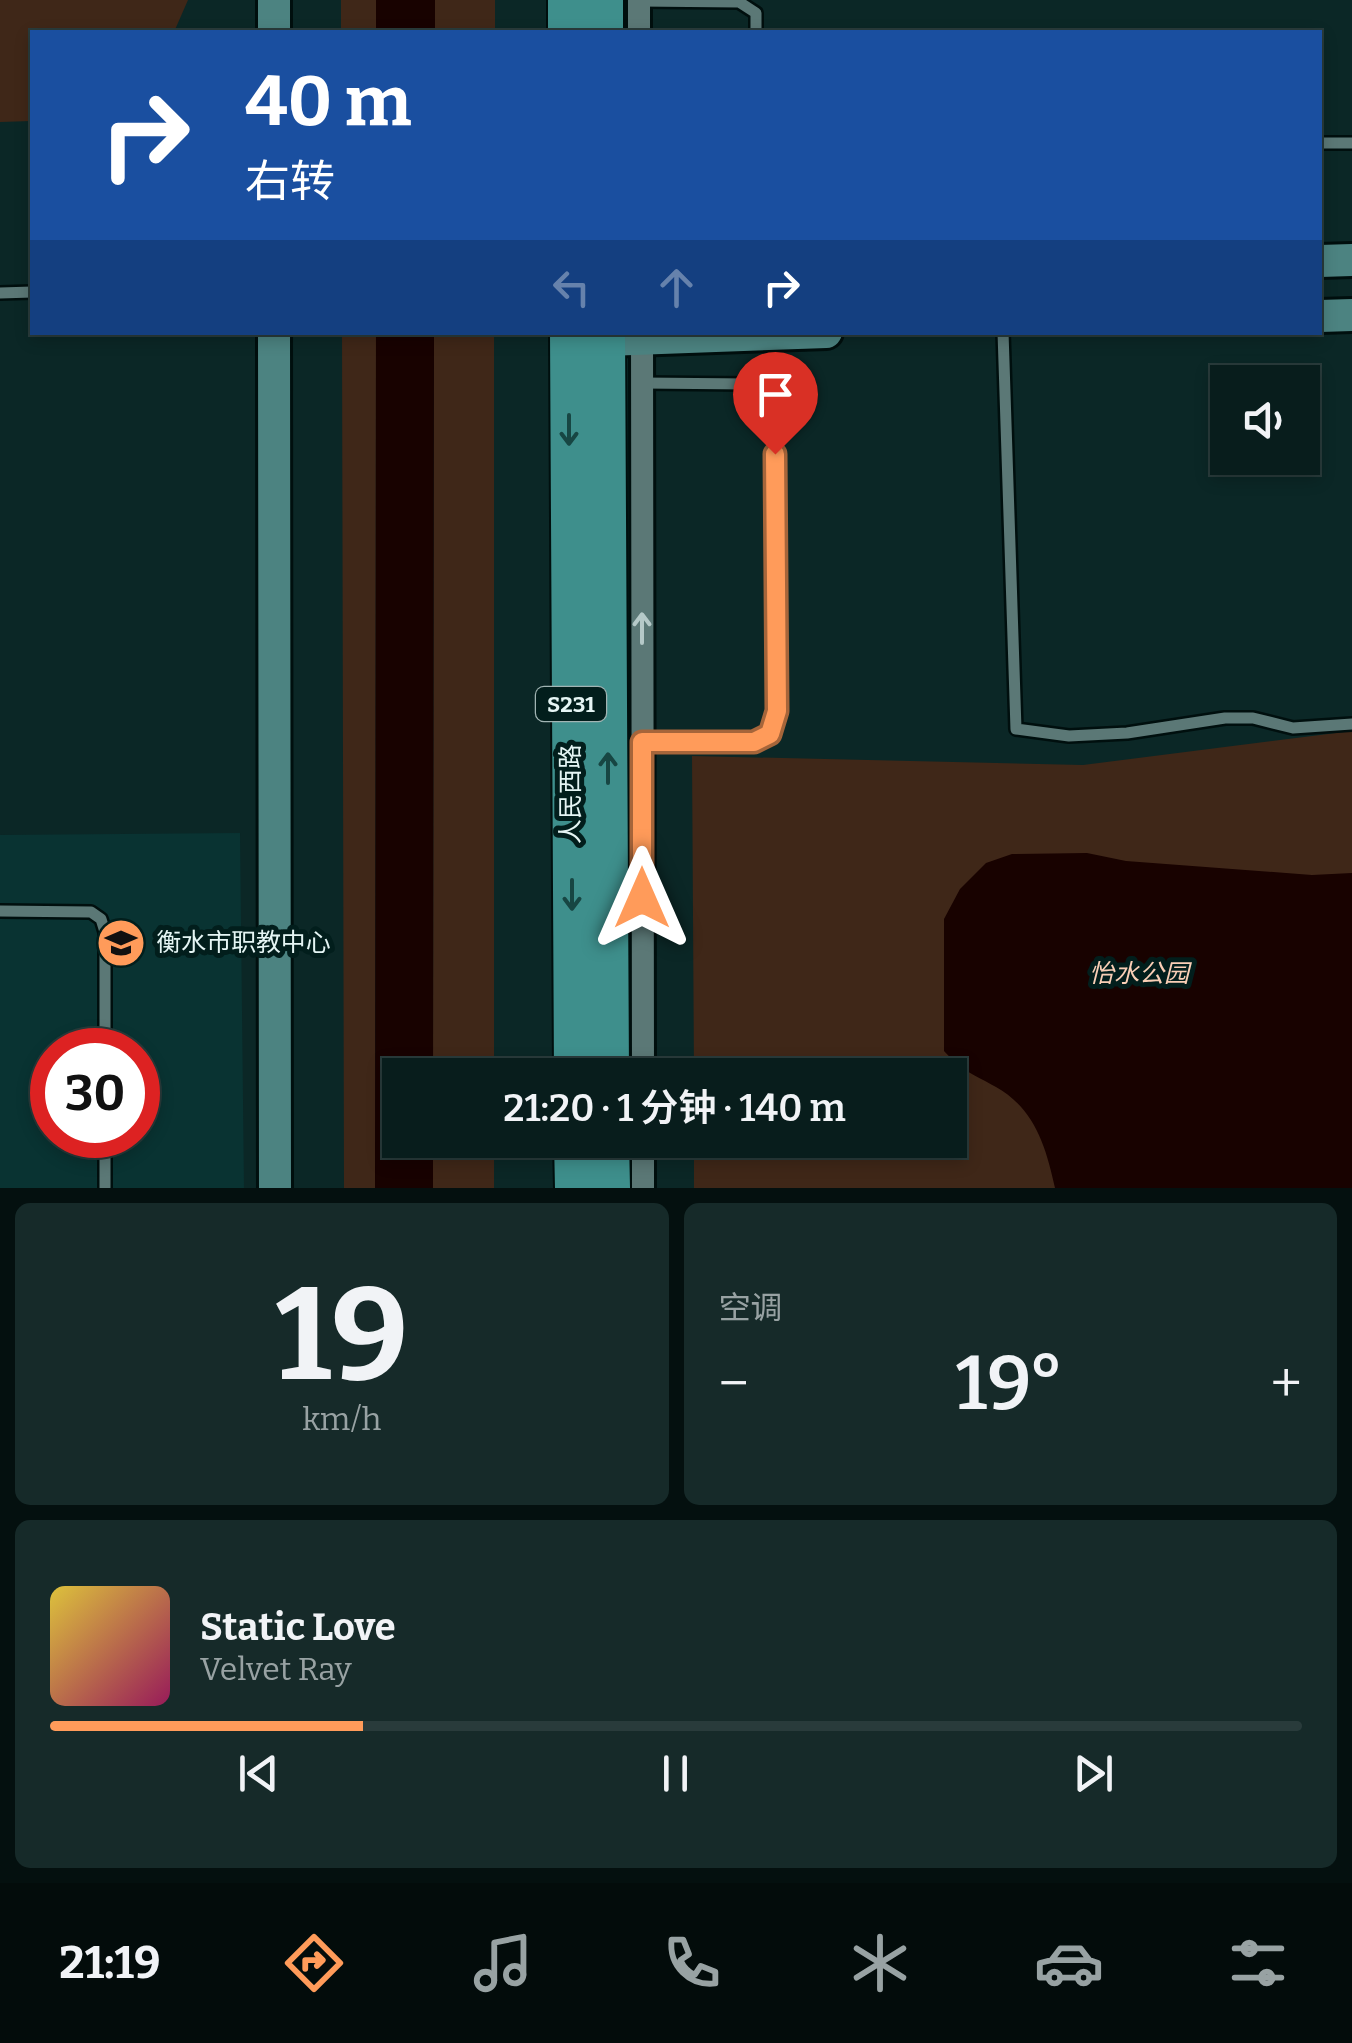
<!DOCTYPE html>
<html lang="zh">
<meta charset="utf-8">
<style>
:root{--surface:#081d1c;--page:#162a29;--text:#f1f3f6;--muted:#98a2a3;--line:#293b3b;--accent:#ff9b5a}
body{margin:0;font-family:Bitter,"Noto Sans SC",serif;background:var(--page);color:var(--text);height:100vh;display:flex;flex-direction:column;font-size:38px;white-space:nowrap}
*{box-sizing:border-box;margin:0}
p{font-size:32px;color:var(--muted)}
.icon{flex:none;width:55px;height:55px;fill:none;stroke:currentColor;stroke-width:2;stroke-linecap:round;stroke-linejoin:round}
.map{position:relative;height:1188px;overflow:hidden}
.sheet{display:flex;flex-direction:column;gap:15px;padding:15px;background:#04100f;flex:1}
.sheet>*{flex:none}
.top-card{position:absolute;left:30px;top:30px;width:1292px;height:305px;border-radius:0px;box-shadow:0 5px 15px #0003,0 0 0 2px var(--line);background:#1a4fa0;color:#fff;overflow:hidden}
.tools{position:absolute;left:1210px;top:365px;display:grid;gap:20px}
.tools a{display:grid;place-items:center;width:110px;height:110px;border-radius:0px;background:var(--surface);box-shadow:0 5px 15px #0003,0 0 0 2px var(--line);font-size:50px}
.speed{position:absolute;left:30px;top:1028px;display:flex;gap:20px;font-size:50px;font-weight:700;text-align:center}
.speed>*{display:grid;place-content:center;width:130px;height:130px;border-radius:50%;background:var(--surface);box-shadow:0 5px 15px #0003,0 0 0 2px var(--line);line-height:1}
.speed .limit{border:15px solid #d22;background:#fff;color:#111}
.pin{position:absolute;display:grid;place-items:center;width:85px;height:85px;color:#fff;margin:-102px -42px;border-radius:50% 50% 50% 0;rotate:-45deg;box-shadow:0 0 10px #0007}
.pin .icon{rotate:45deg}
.me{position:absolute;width:110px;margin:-55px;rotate:0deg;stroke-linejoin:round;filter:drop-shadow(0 0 8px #0008)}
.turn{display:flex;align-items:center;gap:35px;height:210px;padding:0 50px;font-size:45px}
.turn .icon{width:130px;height:130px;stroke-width:2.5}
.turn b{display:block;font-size:70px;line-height:85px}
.lanes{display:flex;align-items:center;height:95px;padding:0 50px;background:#0003;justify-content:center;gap:50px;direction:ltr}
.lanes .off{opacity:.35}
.big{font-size:75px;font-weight:600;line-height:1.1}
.sheet .tile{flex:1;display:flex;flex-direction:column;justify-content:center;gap:15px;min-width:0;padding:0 35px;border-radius:15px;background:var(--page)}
.sheet .dial{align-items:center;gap:0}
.dial b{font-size:130px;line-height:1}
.song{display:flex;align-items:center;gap:30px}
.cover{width:120px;height:120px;border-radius:15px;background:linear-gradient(135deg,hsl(50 70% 55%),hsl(330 70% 35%))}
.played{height:10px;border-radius:5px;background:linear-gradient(90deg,var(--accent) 25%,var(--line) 25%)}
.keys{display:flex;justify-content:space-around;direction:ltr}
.heat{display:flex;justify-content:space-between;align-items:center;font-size:55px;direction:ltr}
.sheet .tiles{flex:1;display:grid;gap:15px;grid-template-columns:1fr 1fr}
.tile:last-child{grid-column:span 2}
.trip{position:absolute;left:382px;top:1058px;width:585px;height:100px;border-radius:0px;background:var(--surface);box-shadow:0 5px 15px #0003,0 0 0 2px var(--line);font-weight:600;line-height:100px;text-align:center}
.dock{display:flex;height:160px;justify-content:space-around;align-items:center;background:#030c0b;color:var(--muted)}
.dock .icon{width:70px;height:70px}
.dock .active{color:var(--accent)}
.dock b{font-size:45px;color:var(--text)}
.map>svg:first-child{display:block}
</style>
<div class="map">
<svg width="1352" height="1188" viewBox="0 0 1352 1188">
<rect width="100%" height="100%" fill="#0b2726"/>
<path fill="#093332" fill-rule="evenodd" d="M240 833 244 1188H0V835ZM52 1050H138V1135H52Z"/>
<path fill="#3f2718" d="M0 0H188L174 32H32V121L0 122Z
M341 0H376V32H341Z
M435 0H495V32H435Z
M342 333H376L375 1188H344Z
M434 333H494V1075H433Z
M1352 731V1188H694V1140H950V1075H694L692 756 1083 765Z
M433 1140H494V1188H433Z"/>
<path fill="#180200" d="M376 0H435V32H376Z
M376 333H434L433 1075H400V1140H433V1188H375Z
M1087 853 1126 861 1312 875 1352 873V1188H1055C1046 1147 1035 1109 996 1087 973 1074 962 1071 944 1051V919L960 889 986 863 1012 854Z"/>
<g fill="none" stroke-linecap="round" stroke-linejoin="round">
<g stroke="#000f0e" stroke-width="16">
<path id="lane" d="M639 1 739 2 756 13V32
M1320 143H1352
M0 293 32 292
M1003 332 1016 729 1069 736 1127 733 1225 718H1253L1293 728 1352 724
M642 383 749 384 762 390 774 402 777 711 769 734 754 742H642
M0 911 91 912 101 919 105 932V1050
M105 1188V1135"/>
</g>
<g stroke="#000f0e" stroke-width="28">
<path id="street" d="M639 0V32
M642 332 643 1075
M643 1140V1188"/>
</g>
<g stroke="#000f0e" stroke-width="38">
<path id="secondary" d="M274 0V32
M1320 261 1352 260
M1320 316 1352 315
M274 332 275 1188
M606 340 826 332"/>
</g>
<g stroke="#000f0e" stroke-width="42">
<path id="primary" d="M567 0V32
M604 0V32
M569 332 573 1075
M606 332 610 1075
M573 1140 574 1188
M610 1140 611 1188"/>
</g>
<use href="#lane" stroke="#5b7876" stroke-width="11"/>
<use href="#street" stroke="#5b7876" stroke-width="22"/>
<use href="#secondary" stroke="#4c8381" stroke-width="32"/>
<use href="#primary" stroke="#3e8f8c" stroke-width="38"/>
</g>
<defs><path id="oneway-shaft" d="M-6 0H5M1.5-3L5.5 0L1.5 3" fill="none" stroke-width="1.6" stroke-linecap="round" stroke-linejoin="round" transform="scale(2.5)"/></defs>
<g stroke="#174643">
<use href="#oneway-shaft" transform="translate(569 430) rotate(90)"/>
<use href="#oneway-shaft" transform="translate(608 768) rotate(-90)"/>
<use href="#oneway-shaft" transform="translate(572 895) rotate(90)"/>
</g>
<use stroke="#b5c9c8" href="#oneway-shaft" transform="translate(642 628) rotate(-90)"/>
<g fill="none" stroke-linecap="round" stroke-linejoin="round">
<g stroke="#a6653a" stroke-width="25">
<path id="route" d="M642 898V742H754L770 734 777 711 775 454"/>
</g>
<use href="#route" stroke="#ff9b5a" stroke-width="18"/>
</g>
<defs>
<g id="school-disc" transform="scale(2.5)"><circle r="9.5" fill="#ff9b5a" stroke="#021e1c"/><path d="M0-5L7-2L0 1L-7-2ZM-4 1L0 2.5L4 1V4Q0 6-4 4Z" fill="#111"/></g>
</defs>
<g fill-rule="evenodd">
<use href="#school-disc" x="121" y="943"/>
</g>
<g text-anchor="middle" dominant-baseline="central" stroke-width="10" stroke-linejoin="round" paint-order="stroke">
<rect fill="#021e1c" stroke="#a1b4b3" stroke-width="2.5" x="536" y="687" width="70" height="34" rx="8"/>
<g font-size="22" font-weight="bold" fill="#e5f5f4">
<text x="571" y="704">S231</text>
</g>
<g font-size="25" fill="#e5f5f4" stroke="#021e1c">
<text transform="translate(571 794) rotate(-90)">人民西路</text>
</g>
<g font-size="25" fill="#e5f5f4" stroke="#021e1c" text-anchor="start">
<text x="156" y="943">衡水市职教中心</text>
</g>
<g font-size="25" font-style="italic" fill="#f9cfb6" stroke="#021e1c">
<text x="1139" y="974">怡水公园</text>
</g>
</g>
</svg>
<div class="tools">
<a><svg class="icon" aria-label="sound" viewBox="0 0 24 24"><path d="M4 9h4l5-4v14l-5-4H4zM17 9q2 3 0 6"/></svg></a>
</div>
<div class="speed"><div class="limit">30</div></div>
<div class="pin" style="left:775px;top:454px;background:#d93025"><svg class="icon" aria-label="arrive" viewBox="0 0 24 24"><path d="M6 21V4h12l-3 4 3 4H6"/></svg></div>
<svg class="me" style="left:642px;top:898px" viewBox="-20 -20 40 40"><path d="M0-17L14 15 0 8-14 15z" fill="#ff9b5a" stroke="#fff" stroke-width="4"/></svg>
<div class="trip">21:20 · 1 分钟 · 140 m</div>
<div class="top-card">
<div class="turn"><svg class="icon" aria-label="right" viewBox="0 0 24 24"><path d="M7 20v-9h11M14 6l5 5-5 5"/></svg><div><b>40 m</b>右转</div></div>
<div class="lanes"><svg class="icon off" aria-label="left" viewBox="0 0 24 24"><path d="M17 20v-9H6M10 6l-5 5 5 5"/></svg><svg class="icon off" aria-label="ahead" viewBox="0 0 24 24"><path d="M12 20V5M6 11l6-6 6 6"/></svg><svg class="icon" aria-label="right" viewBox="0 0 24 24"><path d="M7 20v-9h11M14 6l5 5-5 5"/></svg></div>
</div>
</div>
<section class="sheet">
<div class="tiles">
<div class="tile dial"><b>19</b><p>km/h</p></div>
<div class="tile"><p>空调</p>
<div class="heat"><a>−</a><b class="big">19°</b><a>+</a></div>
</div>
<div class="tile">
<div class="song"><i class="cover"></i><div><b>Static Love</b><p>Velvet Ray</p></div></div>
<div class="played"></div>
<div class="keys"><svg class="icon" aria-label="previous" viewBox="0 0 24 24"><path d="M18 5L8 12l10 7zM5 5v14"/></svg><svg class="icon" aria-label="pause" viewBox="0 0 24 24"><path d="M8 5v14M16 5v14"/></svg><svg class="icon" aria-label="next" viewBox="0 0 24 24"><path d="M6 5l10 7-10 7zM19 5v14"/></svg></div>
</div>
</div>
</section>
<nav class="dock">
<b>21:19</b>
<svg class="icon active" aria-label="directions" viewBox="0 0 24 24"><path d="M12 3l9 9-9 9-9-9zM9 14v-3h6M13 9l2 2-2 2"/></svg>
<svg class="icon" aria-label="music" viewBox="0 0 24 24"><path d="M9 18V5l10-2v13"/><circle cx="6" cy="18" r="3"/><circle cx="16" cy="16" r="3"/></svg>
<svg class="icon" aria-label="phone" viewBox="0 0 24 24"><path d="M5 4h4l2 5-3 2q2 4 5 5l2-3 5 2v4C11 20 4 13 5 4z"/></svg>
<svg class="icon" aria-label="climate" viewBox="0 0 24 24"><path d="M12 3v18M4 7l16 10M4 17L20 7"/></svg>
<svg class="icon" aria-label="car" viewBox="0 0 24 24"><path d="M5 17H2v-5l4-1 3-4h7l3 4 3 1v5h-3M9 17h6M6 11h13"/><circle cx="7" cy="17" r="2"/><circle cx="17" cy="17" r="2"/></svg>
<svg class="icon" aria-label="filters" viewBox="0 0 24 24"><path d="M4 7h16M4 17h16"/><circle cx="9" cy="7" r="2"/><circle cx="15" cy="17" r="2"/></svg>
</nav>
